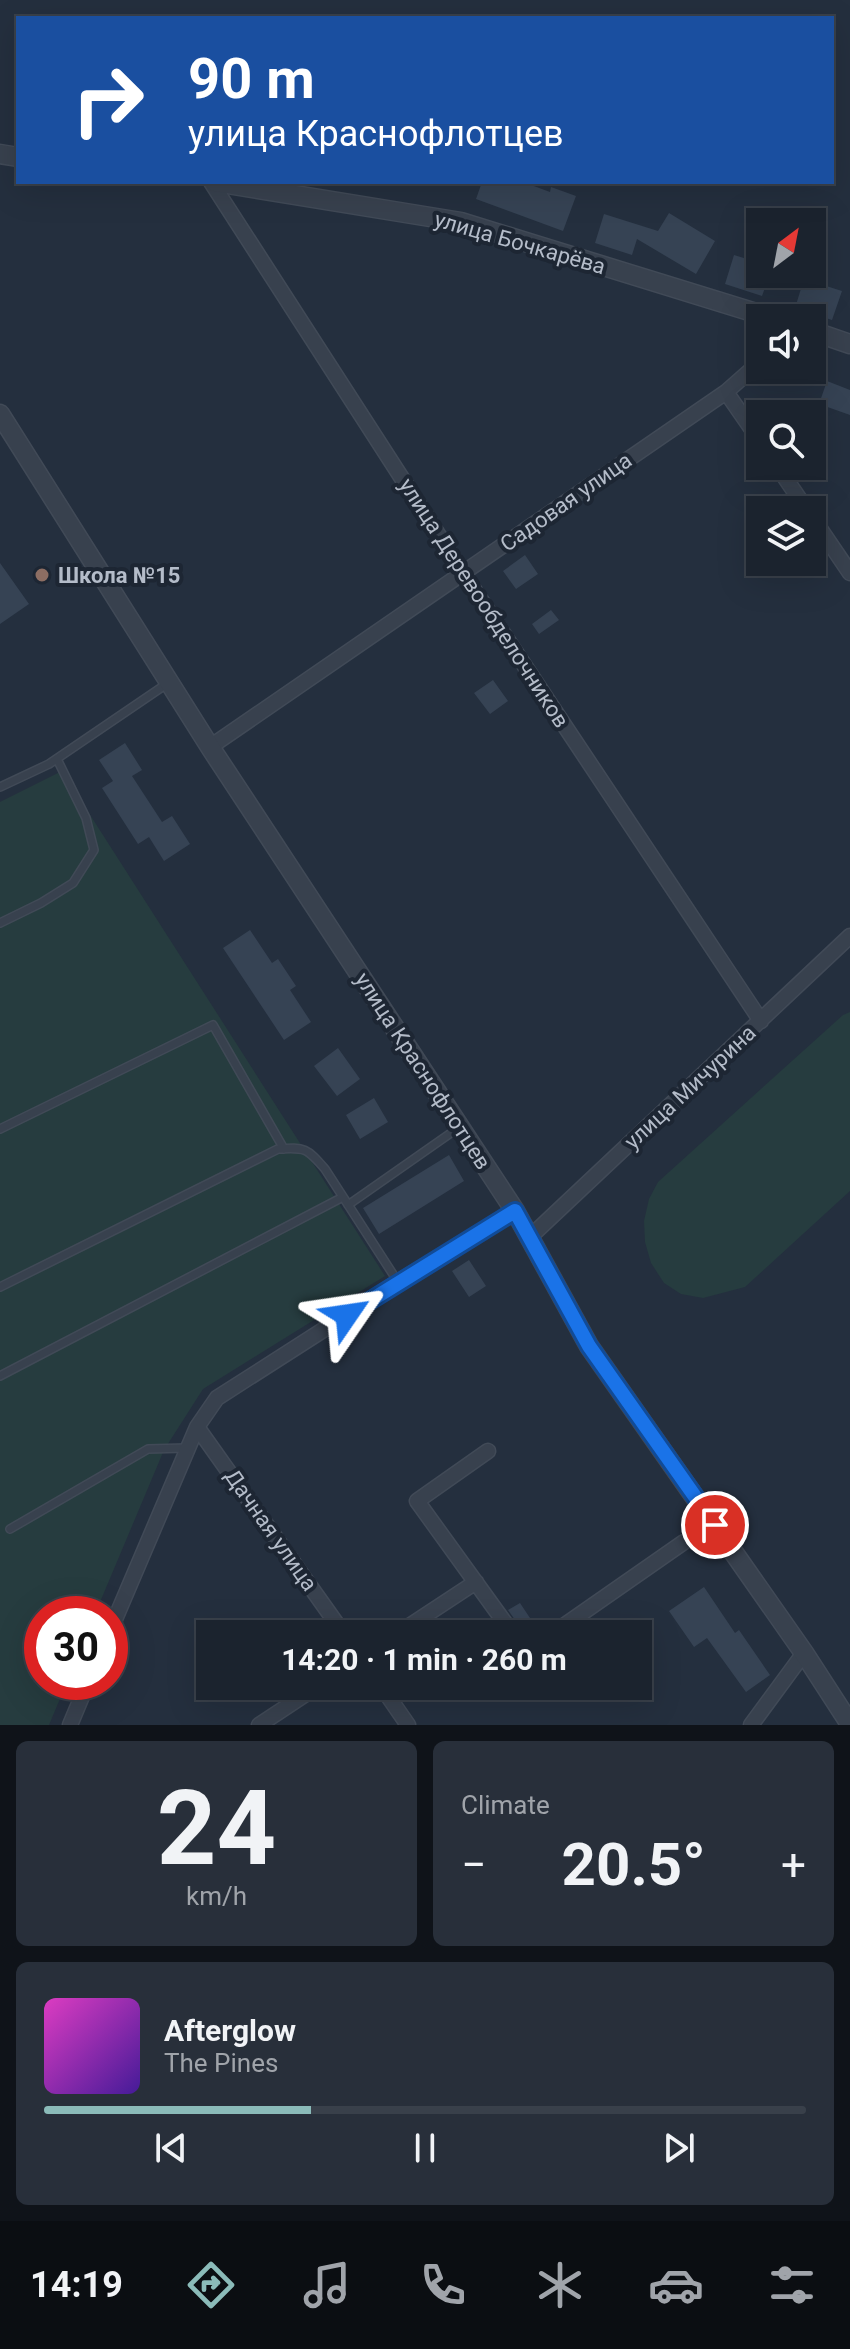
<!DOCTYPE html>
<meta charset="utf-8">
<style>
:root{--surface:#1b232e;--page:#282f3a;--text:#f1f3f6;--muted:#a0a4aa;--line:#39404a;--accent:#8bbbb9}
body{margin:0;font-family:Roboto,sans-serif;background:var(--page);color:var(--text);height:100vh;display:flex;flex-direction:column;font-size:30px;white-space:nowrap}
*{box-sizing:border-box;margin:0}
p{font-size:26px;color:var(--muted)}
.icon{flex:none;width:44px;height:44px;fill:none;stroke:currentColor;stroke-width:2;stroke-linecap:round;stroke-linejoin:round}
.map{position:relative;height:1725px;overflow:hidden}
.drawer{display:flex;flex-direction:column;gap:16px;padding:16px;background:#0f1319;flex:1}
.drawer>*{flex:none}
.top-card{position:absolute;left:16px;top:16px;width:818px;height:168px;border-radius:0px;box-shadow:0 8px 32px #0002,0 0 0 2px var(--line);background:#1a4fa0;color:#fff;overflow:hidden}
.needle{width:52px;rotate:32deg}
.buttons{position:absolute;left:746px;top:208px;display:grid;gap:16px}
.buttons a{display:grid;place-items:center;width:80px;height:80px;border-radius:0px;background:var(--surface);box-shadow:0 8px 32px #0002,0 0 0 2px var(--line);font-size:40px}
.speed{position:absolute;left:24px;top:1596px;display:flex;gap:16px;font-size:40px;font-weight:700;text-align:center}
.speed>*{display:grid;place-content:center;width:104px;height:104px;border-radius:50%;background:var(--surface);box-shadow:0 8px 32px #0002,0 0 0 2px var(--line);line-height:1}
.speed .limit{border:12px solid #d22;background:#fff;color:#111}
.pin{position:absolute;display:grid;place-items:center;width:68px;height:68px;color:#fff;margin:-34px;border:4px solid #fff;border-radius:50%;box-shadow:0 2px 8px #0007}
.me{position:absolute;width:88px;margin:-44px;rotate:58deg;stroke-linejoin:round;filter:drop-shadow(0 0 6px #0008)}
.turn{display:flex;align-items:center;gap:28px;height:168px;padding:0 40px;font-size:36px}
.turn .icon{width:104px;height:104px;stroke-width:2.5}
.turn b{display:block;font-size:56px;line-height:68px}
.big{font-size:60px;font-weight:700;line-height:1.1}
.drawer .card{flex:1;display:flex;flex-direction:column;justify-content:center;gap:12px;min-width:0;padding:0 28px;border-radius:12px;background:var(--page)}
.drawer .dial{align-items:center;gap:0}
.dial b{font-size:104px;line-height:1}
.song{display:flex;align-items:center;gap:24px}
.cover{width:96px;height:96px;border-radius:12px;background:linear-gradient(135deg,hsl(310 70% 55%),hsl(260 70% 35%))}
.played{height:8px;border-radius:4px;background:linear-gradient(90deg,var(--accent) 35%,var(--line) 35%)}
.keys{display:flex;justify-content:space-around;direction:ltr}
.heat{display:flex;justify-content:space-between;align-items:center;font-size:44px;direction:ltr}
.drawer .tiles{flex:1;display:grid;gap:16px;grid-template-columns:1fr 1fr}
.card:last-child{grid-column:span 2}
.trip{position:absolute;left:196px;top:1620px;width:456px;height:80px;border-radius:0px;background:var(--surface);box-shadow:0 8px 32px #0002,0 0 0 2px var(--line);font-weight:700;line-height:80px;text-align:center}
.dock{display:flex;height:128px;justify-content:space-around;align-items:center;background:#0b0e12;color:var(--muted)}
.dock .icon{width:56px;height:56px}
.dock .current{color:var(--accent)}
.dock b{font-size:36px;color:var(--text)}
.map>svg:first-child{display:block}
</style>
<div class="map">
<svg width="850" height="1725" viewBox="0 0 850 1725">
<rect width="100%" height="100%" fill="#242f3e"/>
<path fill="#263c3f" d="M62 771 385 1276 203 1389 164 1450 95 1614H42V1682H67L49 1725H0V802Z
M850 1012V1191L745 1287 703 1298 681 1294 664 1283 651 1263 645 1242 644 1221 649 1199 658 1182 843 1015Z"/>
<path fill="#364354" d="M482 182H523L550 192 551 187 576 196 563 231 476 199Z
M669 213 715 241 696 274 637 239 632 255 595 243 604 214 658 231Z
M734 255 760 263V274H770L762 296 725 284Z
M804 279 842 291 832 320 795 308Z
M827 381 850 390V415L819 404Z
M525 555 538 574 516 589 503 571Z
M0 563 29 604 0 624Z
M551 610 559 620 539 634 532 624Z
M493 680 508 701 490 714 474 693Z
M125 743 142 770 132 776 162 822 172 816 190 844 164 861 149 837 138 844 102 788 113 781 99 760Z
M250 930 272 963 278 959 296 986 290 990 311 1022 284 1040 223 948Z
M338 1048 360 1079 337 1096 314 1066Z
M374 1098 388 1122 360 1139 346 1115Z
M449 1155 464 1181 379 1234 363 1208Z
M469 1260 486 1286 469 1297 452 1271Z
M704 1587 735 1633 739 1630 770 1675 746 1692 707 1638 694 1647 669 1611Z
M520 1603 536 1627 525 1634 508 1610Z"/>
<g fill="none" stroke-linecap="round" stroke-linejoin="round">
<g stroke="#414a57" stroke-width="10">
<path id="service" d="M0 787 49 764 168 683
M0 923 41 903 73 883 94 850 86 818 57 759
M0 1129 213 1025 284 1149
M348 1205 458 1128
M0 1287 278 1149C305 1147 307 1148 325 1169L398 1282
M0 1376 343 1197
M10 1529 148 1449 186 1448"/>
</g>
<g stroke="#414a57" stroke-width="17">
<path id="minor" d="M211 182 463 573 761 1021
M726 392 760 441
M777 466 807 510
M812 517 850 573
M210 747 726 392 760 362
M530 1237 850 936
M197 1427 344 1634
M488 1451 417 1501 513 1634
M110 1631 197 1427 217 1398 398 1282 515 1211
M397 1634 476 1582
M552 1634 684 1542
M381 1686 408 1725
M70 1725 88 1682
M259 1725 318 1686
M751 1725 804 1653"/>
</g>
<g stroke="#414a57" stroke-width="21">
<path id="tertiary" d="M0 154 18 157
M215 182 461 222 772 318
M812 331 850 344
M0 414 210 747 515 1211 589 1346 804 1653 850 1724"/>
</g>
<use href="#service" stroke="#38414e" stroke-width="7"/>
<use href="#minor" stroke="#38414e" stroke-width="14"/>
<use href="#tertiary" stroke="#38414e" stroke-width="18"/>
</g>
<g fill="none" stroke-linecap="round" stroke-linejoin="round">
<g stroke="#114b97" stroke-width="20">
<path id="route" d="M347 1315 515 1211 589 1346 715 1525"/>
</g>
<use href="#route" stroke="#1a73e8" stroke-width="14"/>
</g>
<circle fill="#8d6e63" stroke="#1d2633" stroke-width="3" cx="42" cy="575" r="8"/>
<g text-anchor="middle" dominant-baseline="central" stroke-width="8" stroke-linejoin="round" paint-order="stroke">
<g font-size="22" fill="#b4bcc9" stroke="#1d2633">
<text transform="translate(520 243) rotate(16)">улица Бочкарёва</text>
<text transform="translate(566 502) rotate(-35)">Садовая улица</text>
<text transform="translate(484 603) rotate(57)">улица Деревообделочников</text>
<text transform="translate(423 1071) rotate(57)">улица Краснофлотцев</text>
<text transform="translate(690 1087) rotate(-43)">улица Мичурина</text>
<text transform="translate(271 1530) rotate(55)">Дачная улица</text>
</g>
<g font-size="22" font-weight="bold" fill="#b4bcc9" stroke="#1d2633" text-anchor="start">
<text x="58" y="575">Школа №15</text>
</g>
</g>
</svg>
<div class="buttons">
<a><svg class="needle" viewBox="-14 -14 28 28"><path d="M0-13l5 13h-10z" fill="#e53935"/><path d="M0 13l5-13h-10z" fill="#a0a4aa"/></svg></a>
<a><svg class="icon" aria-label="sound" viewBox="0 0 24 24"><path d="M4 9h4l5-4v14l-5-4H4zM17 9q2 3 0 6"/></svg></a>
<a><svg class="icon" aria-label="search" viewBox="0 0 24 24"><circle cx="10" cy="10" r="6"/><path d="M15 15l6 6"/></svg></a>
<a><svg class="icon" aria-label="layers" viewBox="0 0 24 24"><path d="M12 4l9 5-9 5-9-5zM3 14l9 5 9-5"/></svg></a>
</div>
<div class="speed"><div class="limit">30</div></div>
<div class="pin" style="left:715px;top:1525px;background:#d93025"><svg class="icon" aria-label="arrive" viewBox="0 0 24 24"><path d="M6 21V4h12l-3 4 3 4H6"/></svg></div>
<svg class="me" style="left:347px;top:1315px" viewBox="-20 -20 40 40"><path d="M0-17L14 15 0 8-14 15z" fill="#1a73e8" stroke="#fff" stroke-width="4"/></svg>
<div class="trip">14:20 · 1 min · 260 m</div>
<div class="top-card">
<div class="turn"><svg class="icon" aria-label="right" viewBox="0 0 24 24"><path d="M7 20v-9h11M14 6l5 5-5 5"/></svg><div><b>90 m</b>улица Краснофлотцев</div></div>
</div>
</div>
<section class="drawer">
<div class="tiles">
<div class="card dial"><b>24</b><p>km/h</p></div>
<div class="card"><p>Climate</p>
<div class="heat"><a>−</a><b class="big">20.5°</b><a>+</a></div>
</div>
<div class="card">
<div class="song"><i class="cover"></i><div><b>Afterglow</b><p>The Pines</p></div></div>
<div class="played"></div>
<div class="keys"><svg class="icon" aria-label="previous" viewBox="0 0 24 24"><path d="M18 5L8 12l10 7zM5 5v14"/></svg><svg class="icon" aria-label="pause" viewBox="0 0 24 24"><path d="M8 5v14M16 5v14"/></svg><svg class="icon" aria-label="next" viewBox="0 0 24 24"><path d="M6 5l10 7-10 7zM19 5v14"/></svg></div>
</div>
</div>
</section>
<nav class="dock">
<b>14:19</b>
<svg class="icon current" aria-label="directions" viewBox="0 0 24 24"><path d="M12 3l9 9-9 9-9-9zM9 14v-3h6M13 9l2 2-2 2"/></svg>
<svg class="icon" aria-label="music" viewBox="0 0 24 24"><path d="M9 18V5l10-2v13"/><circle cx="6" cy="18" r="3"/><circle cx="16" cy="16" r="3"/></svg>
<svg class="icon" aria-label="phone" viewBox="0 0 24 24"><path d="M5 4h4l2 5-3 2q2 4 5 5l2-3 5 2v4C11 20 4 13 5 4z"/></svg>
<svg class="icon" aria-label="climate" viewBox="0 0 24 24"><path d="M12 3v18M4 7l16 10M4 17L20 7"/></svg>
<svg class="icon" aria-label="car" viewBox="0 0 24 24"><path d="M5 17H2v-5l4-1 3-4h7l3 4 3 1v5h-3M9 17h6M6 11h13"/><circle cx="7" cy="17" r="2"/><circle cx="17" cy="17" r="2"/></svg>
<svg class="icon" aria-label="filters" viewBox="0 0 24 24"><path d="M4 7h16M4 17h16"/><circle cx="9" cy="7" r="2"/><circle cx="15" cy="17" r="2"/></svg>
</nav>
